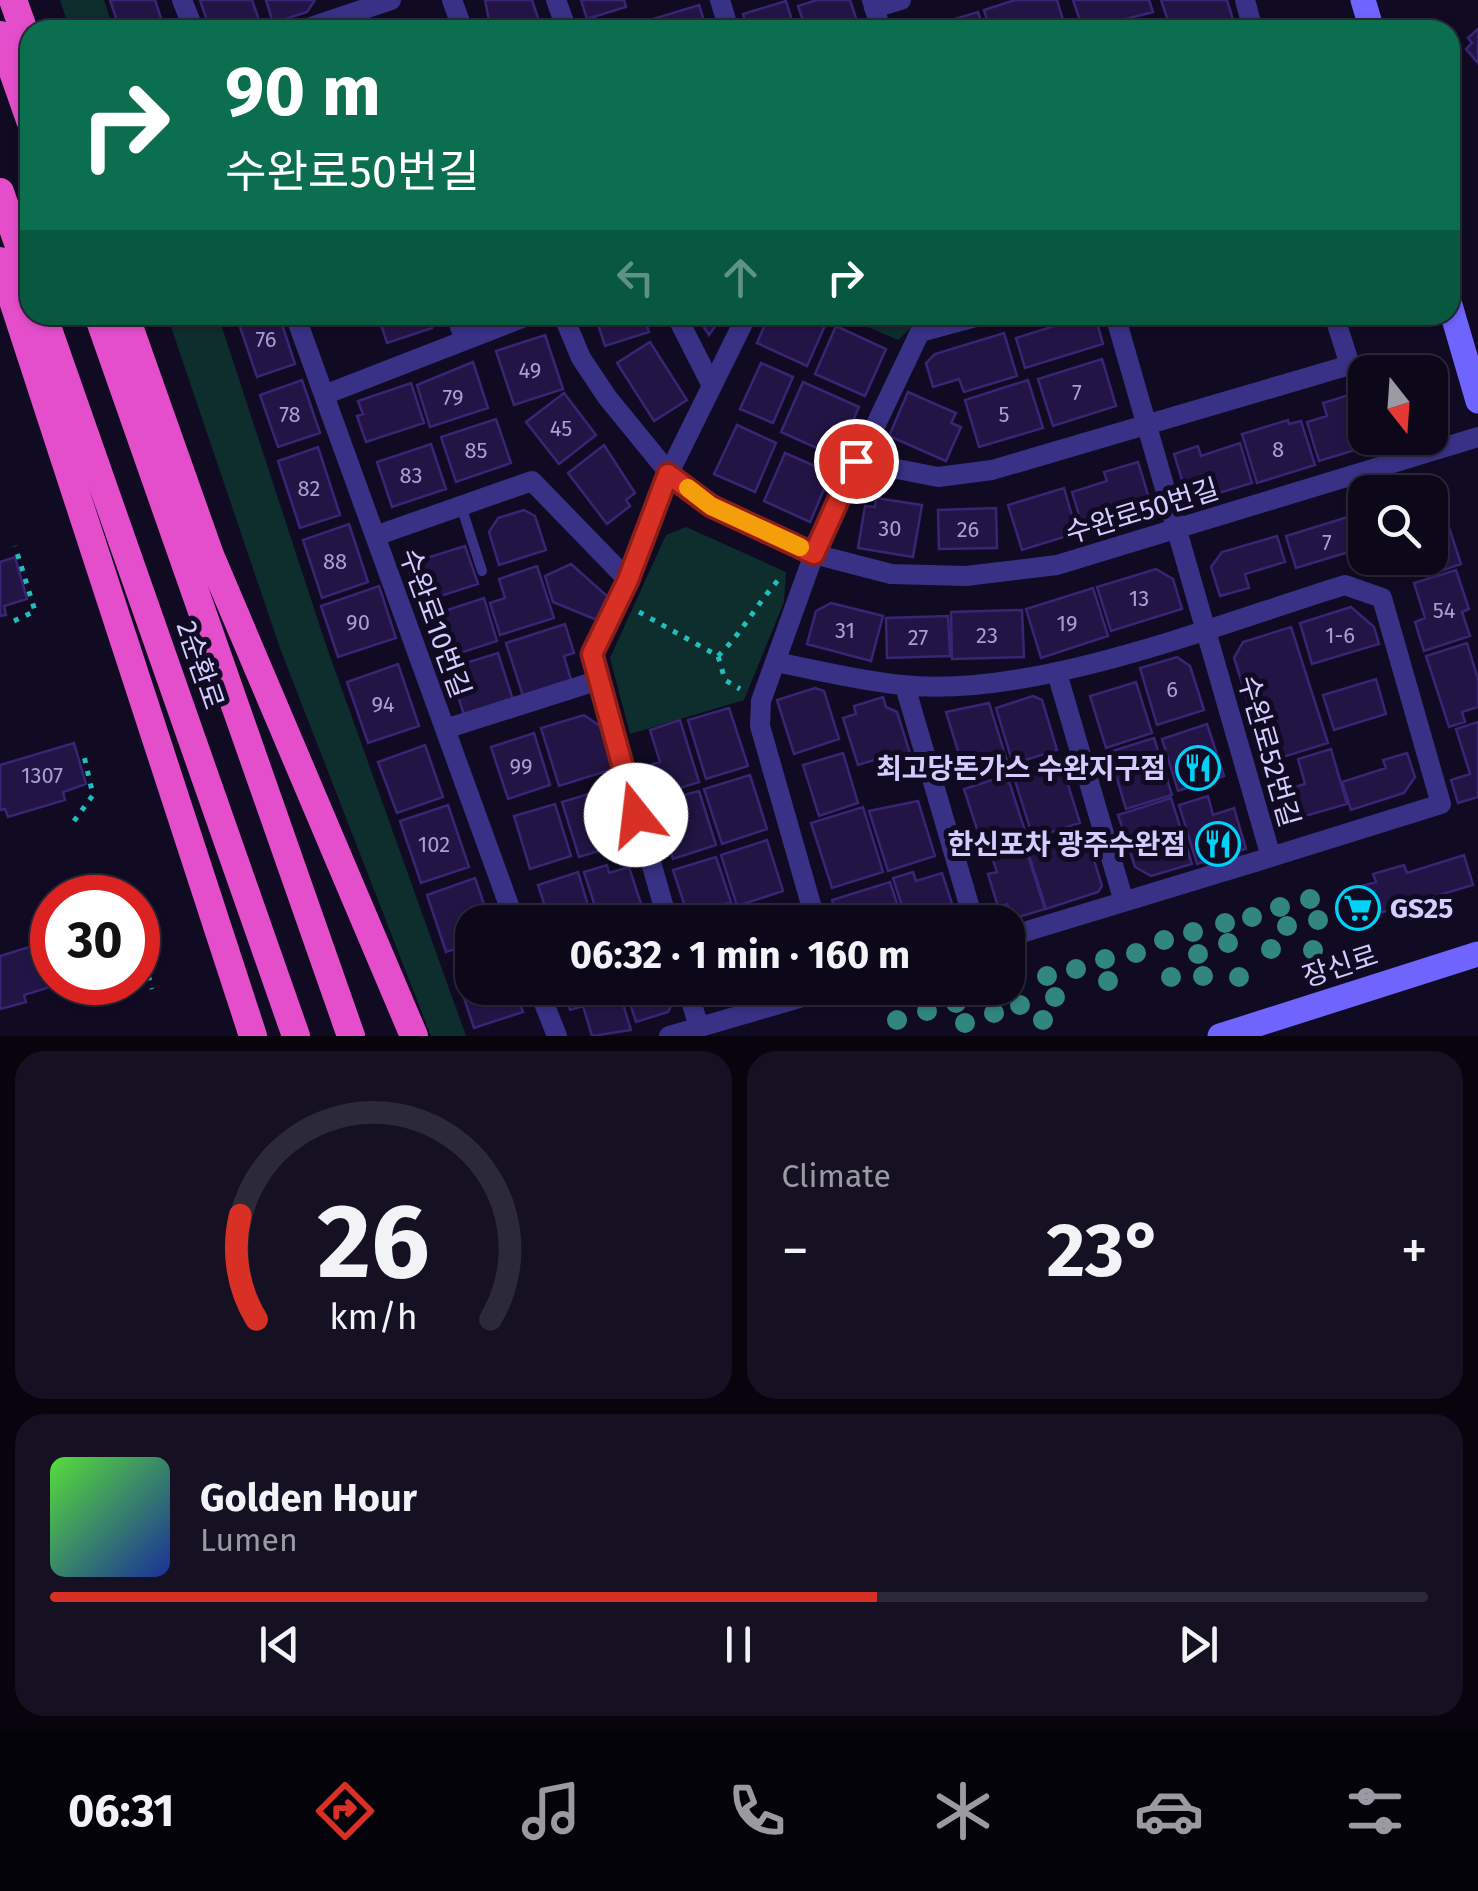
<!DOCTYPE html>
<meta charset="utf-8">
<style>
:root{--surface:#0c081a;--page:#151123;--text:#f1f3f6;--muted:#9a9aa2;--line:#2c2939;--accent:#d93025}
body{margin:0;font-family:"Fira Sans","Noto Sans KR",sans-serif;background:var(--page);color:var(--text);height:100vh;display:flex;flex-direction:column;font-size:38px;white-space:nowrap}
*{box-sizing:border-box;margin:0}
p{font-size:32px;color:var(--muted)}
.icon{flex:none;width:55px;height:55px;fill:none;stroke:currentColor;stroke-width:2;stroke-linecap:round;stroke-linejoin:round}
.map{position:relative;height:1036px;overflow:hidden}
.drawer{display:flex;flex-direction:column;gap:15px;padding:15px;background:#07040e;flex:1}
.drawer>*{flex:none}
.guide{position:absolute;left:20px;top:20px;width:1440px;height:305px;border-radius:30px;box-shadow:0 2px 8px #0004,0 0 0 2px var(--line);background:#0b6e4f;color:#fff;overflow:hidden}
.needle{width:65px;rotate:163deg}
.controls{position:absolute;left:1348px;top:355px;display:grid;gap:20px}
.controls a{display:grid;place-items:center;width:100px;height:100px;border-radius:20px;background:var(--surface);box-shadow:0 2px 8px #0004,0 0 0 2px var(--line);font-size:50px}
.speed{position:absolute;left:30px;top:875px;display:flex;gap:20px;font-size:50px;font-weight:700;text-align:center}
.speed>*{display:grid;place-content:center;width:130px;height:130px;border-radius:50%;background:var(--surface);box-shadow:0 2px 8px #0004,0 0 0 2px var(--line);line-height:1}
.speed .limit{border:15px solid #d22;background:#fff;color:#111}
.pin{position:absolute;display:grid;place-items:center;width:85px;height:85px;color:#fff;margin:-42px;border:5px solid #fff;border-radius:50%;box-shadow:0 2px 10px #0007}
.me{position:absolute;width:110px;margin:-55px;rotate:344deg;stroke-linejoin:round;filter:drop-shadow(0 0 8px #0008)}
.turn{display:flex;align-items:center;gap:35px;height:210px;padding:0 40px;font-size:45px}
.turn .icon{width:130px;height:130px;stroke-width:2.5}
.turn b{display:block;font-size:70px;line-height:85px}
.lanes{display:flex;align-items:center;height:95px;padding:0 40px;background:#0003;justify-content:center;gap:50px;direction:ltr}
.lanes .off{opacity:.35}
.big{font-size:75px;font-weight:700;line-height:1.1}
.drawer .card{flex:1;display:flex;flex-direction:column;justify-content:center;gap:15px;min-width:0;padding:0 35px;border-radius:30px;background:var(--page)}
.drawer .dial{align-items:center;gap:0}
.dial svg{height:260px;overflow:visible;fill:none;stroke:var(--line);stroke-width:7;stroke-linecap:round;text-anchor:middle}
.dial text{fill:var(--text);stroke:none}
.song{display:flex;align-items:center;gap:30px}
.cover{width:120px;height:120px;border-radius:15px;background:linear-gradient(135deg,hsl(110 70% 55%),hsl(230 70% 35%))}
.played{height:10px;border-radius:5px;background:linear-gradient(90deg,var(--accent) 60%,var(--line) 60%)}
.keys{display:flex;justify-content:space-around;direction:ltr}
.heat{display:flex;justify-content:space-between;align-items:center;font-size:55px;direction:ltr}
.drawer .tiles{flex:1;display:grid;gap:15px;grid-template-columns:1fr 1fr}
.card:last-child{grid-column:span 2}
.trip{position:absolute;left:455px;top:905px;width:570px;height:100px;border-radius:30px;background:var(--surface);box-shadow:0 2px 8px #0004,0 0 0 2px var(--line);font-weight:700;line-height:100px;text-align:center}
.menu{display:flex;height:160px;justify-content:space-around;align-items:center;background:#05030a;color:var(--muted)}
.menu .icon{width:70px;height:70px}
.menu .current{color:var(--accent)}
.menu b{font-size:45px;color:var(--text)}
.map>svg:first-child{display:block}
</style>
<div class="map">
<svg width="1478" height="1036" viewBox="0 0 1478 1036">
<rect width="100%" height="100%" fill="#100b23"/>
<path fill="#0e2d2d" d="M60 0H104L114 30H70Z
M167 315H218L325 642 466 1036H431L281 651Z
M840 315H943L915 324 898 340Z
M686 527 786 572 784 602 744 700 630 734 610 658 666 535Z"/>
<path fill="#221545" stroke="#392574" stroke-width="2.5" d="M110 0H155L165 30H120Z
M200 0H252L259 20 227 30H210Z
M266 0H315L307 12 273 23Z
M485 0H532L542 30H491Z
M581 0H624L626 7 587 19Z
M817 0H850L860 30H806L798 6Z
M1015 0H1057L1066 30H990L984 10Z
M1073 0H1149L1153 12 1083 30Z
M1161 0H1227L1236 30H1171Z
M786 1 795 30H748L743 14Z
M699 5 707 30H656L653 19Z
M978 12 984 30H918Z
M639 19 642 30H604Z
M417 20 429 30H387Z
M1478 29V63L1466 49 1472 43 1468 38Z
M236 315H279L295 364 257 377Z
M378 315H431L432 328 387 343Z
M595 315H643L649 332 605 346Z
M696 315H723L709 335Z
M769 315H813L827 321 807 366 757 343Z
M1089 315 1096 319 1103 344 1025 368 1016 338Z
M836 326 886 349 865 396 815 374Z
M1004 333 1017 376 964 392 959 379 933 387 926 363 935 354Z
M545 335 563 389 514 405 496 351Z
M650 342 687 400 654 421 617 363Z
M1102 359 1116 406 1053 426 1038 379Z
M473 362 488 408 430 427 417 385Z
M761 363 793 377 773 423 740 409Z
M302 380 320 433 278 447 260 395Z
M1028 380 1043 428 979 447 965 400Z
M803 382 859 407 837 457 781 432Z
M411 383 424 423 366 442 357 416 363 414 358 401Z
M908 392 956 413 951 423 961 427 946 461 889 436Z
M564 393 596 435 559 464 526 422Z
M1355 393 1365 438 1372 445 1319 461 1307 422 1327 416 1323 403Z
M496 419 511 463 456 482 441 437Z
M1288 420 1289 424 1301 421 1315 465 1257 483 1242 434Z
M737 425 776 443 755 492 714 474Z
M1240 443 1252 483 1199 499 1182 480 1174 454 1198 446 1201 456Z
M431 444 446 489 392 507 377 462Z
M604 445 635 493 626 500 630 506 607 524 568 473Z
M318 447 340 515 300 528 278 461Z
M785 453 831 473 810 522 764 501Z
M1138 462 1148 495 1140 511 1083 528 1072 492 1107 481 1104 472Z
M1064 488 1077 533 1022 550 1008 505Z
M876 498 922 505 913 557 858 548 865 506 875 507Z
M1430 504 1445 515 1461 564 1426 576 1420 558H1430Z
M996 508 997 548 939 549 938 510Z
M524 510 535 516 546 550 499 565 489 532 498 518Z
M1361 513 1365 547 1296 568 1286 536Z
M349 524 368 582 322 598 303 540Z
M1277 536 1285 562 1245 574 1249 588 1220 596 1211 567 1222 552Z
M465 546 478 584 419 603 407 564Z
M15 557 27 599 4 606 6 615 0 616V562Z
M571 564 607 596 597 620 553 602 545 576Z
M537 566 554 618 500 635 490 603 505 598 499 579Z
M1156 569 1173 579 1182 609 1111 631 1097 587Z
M1456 570 1469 609 1462 612 1470 636 1424 651 1415 622 1425 618 1414 583Z
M379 586 396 638 338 657 321 606Z
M1093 588 1108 636 1041 658 1026 609Z
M484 598 497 641 457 654 451 635 443 638 435 614Z
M831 603 883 616 871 661 807 644 816 611Z
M1351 607 1374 627 1379 644 1312 664 1300 623Z
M1022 610 1024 657 952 659 951 612Z
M948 616 950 656 887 658 886 618Z
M565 624 574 653 564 656 571 680 523 696 506 643Z
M1291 627 1328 743 1267 762 1234 658 1243 642Z
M1467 643 1478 679V707L1462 712 1465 722 1449 727 1426 656Z
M498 653 513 700 464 715 449 668Z
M1177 657 1190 666 1204 710 1157 725 1140 668Z
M398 664 419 726 368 743 347 682Z
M1376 679 1386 714 1334 730 1323 695Z
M1136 682 1152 733 1106 748 1090 696Z
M815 688 824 691 839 739 794 754 777 700Z
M1033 696 1042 700 1057 750 1013 764 996 708Z
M883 697 886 707 897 712 912 760 887 767 884 757 858 765 843 718 856 714 854 706Z
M989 703 1007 761 965 774 946 712Z
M729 708 748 766 706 779 688 720Z
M584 715 600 726 613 769 559 786 541 728Z
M680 720 699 782 656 796 647 766 660 762 650 730Z
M1478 722V797L1458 803 1451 780 1470 774 1456 729Z
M1207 724 1224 776 1178 791 1162 739Z
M534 733 550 785 508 799 491 747Z
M1154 738 1172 795 1126 809 1109 752Z
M74 743 86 784 63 792 65 800 8 817 5 809 0 810V765Z
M425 745 443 797 397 813 378 762Z
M1331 749 1347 804 1298 818 1279 807 1275 793 1305 784 1298 759Z
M843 753 858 803 819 816 803 765Z
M1407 753 1415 777 1404 793 1351 810 1342 782 1386 768 1383 760Z
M1060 759 1080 823 1033 838 1013 774Z
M750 775 767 829 722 844 704 789Z
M1007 775 1026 834 983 848 964 789Z
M608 788 625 843 579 857 562 802Z
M699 791 716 845 673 859 659 815 687 806 684 795Z
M1208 796 1213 815 1234 808 1246 849 1197 864 1179 805Z
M1171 798 1192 864 1151 876 1135 867 1118 815Z
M918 801 935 856 888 871 869 811Z
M555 804 571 856 530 869 514 816Z
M448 805 469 867 421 883 400 821Z
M863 807 883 872 832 888 811 823Z
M1085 831 1102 886 1098 892 1046 909 1027 849Z
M767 840 783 891 737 906 721 855Z
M1026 849 1045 909 1012 919 1007 904 998 907 988 874 997 872 993 860Z
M1464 855 1473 885 1353 921 1344 891 1376 882 1373 874 1404 865 1407 873Z
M716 857 731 902 688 916 673 870Z
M607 865 609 873 629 867 647 922H600L584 872Z
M578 872 593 922H550L538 885Z
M913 872 916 881 942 873 958 922H907L893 878Z
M475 878 490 922H472V943L446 952 427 895Z
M890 882 903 922H839L832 900Z
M793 909 797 922H751Z
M52 940V982H94L58 993 56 985 24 995 26 1002 0 1009V956Z
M472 962V988H515L523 1012 474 1028 454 968Z
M563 988H618L631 1030 592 1036 583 1006 570 1010Z
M625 988H667L672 1004 668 1012 636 1022Z"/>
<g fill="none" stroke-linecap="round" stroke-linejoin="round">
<path stroke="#22bebd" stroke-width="5" stroke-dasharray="5 8" stroke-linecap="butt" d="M639 612 718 656 725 680 740 689
M14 621 35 611 15 546
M718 656C743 632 757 603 781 577
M74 821 93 795 84 756
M138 938 152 989"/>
<path stroke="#393186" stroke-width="10" d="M461 506 482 571"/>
<path stroke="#393186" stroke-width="20" d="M182 0 194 30
M452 0 463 30
M556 0 567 30
M720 0 729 30
M872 0 881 30
M1245 0 1253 30
M874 8 901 0
M302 30 391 0
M295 315 515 922
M456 315 464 338
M563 315 581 358 607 397 669 473 711 506 814 554 891 574 966 576 1057 565 1478 437
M676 315 711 384
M324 395 530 315
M856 461 938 477 992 470 1350 365 1334 315
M375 536 532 481 628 580
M775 662C817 670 860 681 902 685 1034 699 1218 624 1345 585L1382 598 1441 804 1271 857
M1057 673 1124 902
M905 686 974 922
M445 729 596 681
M668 922 592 654 628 580 669 473 747 315
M816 922 760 726 761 701 814 554 920 332 983 315
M1008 937 1271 857 1115 315
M538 988 557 1036
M687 988 699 1027
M669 1036 834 988"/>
<path stroke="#7064ff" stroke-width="25" d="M1363 0 1372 30
M1450 305 1478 401
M1220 1036 1478 954"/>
<path stroke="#e44eca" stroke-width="28" d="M13 0 30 48
M0 35 30 120
M0 192 30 277
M0 261 253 1036
M43 315 296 1036
M98 315 351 1036
M125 315 210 555 414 1036"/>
</g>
<g fill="#328680">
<circle cx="1310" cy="899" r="10"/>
<circle cx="1280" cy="907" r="10"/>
<circle cx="1252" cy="917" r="10"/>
<circle cx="1318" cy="920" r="10"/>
<circle cx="1225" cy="923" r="10"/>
<circle cx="1287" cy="926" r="10"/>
<circle cx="1193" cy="932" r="10"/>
<circle cx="1164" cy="940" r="10"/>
<circle cx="1228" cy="943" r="10"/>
<circle cx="1271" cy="949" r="10"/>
<circle cx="1313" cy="950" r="10"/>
<circle cx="1136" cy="953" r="10"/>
<circle cx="1198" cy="954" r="10"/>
<circle cx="1105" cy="959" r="10"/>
<circle cx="1076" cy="969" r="10"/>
<circle cx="1047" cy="976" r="10"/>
<circle cx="1203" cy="976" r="10"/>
<circle cx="1171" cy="977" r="10"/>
<circle cx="1239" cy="977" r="10"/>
<circle cx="1108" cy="981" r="10"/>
<circle cx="1055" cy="997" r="10"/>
<circle cx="956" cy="1003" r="10"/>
<circle cx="1020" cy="1005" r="10"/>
<circle cx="927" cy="1011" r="10"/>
<circle cx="994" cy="1013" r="10"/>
<circle cx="897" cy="1020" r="10"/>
<circle cx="1043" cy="1020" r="10"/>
<circle cx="965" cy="1023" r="10"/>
</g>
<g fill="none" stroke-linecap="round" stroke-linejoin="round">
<g stroke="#8d1f18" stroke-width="25">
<path id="route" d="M636 815 592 654 628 580 668 474 711 506 814 554 856 461"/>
</g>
<use href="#route" stroke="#d93025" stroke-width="18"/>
<path stroke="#f59e0b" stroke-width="18" d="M688 488 711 506 800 547"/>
</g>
<defs>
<g id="restaurant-ring" transform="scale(2.25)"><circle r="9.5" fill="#100b23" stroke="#00d2f8" stroke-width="1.5"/><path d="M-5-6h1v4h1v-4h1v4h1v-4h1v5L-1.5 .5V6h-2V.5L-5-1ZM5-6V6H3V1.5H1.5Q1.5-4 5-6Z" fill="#00d2f8"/></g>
<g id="supermarket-ring" transform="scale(2.25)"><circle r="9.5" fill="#100b23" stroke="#00d2f8" stroke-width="1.5"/><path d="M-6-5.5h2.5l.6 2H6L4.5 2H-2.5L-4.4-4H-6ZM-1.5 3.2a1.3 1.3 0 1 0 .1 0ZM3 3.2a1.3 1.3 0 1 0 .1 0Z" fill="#00d2f8"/></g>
</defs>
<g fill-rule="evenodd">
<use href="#restaurant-ring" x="1198" y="768"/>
<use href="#restaurant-ring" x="1218" y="844"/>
<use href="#supermarket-ring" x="1358" y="908"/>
</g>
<g text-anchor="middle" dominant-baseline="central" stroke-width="10" stroke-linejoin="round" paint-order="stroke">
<g font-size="22" fill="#a89fd0">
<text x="266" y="339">76</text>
<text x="530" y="370">49</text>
<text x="1077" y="392">7</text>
<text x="453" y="397">79</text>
<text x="290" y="414">78</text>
<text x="1004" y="414">5</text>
<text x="561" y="428">45</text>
<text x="1278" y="449">8</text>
<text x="476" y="450">85</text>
<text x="411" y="475">83</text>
<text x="309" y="488">82</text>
<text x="890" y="528">30</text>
<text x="968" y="529">26</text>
<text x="1327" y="542">7</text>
<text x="335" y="561">88</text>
<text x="1139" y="598">13</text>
<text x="1444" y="610">54</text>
<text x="358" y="622">90</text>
<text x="1067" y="623">19</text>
<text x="845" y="630">31</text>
<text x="987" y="635">23</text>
<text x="1340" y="635">1-6</text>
<text x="918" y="637">27</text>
<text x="1172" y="689">6</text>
<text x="383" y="704">94</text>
<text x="521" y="766">99</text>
<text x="42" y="775">1307</text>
<text x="434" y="844">102</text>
</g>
<g font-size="28" fill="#d5cdff" stroke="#100b23">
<text transform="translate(1142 511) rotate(-17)">수완로50번길</text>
<text transform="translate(435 623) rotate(70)">수완로10번길</text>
<text transform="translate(200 665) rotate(71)">2순환로</text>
<text transform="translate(1269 751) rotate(74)">수완로52번길</text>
<text transform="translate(1340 966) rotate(-18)">장신로</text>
</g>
<g font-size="28" font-weight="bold" fill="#d5cdff" stroke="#100b23" text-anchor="end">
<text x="1166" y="768">최고당돈가스 수완지구점</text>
<text x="1186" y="844">한신포차 광주수완점</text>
<text x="1390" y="908" text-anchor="start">GS25</text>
</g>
</g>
</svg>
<div class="controls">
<a><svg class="needle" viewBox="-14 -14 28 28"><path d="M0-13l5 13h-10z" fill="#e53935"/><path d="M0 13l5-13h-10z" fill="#9a9aa2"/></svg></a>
<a><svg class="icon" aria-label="search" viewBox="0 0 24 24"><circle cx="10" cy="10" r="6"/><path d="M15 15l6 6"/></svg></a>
</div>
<div class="speed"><div class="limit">30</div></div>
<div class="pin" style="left:856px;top:461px;background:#d93025"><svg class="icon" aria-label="arrive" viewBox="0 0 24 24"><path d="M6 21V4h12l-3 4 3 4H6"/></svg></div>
<svg class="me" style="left:636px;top:815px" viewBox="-20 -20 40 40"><circle r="19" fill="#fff"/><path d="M0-13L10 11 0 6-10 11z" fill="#d93025"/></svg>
<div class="trip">06:32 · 1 min · 160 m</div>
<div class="guide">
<div class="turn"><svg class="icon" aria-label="right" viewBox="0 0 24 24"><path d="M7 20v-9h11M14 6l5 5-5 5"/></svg><div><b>90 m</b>수완로50번길</div></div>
<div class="lanes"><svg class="icon off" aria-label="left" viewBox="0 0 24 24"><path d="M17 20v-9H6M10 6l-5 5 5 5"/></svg><svg class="icon off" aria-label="ahead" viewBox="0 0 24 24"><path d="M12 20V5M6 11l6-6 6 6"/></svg><svg class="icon" aria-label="right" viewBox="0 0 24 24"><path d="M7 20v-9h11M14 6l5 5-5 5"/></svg></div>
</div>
</div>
<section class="drawer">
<div class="tiles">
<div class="card dial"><svg viewBox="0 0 100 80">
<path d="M14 69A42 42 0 1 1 86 69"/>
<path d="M14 69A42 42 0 0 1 9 37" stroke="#d93025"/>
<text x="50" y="56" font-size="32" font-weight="700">26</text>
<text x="50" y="72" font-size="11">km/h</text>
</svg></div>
<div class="card"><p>Climate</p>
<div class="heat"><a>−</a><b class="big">23°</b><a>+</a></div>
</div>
<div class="card">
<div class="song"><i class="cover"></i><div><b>Golden Hour</b><p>Lumen</p></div></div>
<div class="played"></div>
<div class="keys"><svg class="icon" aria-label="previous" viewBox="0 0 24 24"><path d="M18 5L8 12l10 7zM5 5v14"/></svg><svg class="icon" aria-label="pause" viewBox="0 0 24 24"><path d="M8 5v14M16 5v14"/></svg><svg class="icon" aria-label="next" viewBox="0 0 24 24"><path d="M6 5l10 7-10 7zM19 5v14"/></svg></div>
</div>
</div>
</section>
<nav class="menu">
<b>06:31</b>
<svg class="icon current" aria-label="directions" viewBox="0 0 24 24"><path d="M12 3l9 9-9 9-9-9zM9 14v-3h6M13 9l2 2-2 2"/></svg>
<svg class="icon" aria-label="music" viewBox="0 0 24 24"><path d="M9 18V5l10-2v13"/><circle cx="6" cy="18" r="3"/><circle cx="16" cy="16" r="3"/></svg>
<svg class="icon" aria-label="phone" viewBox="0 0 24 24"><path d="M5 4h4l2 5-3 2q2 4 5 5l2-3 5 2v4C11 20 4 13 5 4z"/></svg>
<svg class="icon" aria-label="climate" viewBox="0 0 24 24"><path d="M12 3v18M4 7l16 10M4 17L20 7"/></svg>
<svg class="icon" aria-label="car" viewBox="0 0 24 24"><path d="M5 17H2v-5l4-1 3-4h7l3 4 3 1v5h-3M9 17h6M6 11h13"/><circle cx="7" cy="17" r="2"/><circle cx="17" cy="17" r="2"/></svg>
<svg class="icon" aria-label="filters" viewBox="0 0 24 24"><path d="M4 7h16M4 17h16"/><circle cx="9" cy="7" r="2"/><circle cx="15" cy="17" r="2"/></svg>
</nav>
